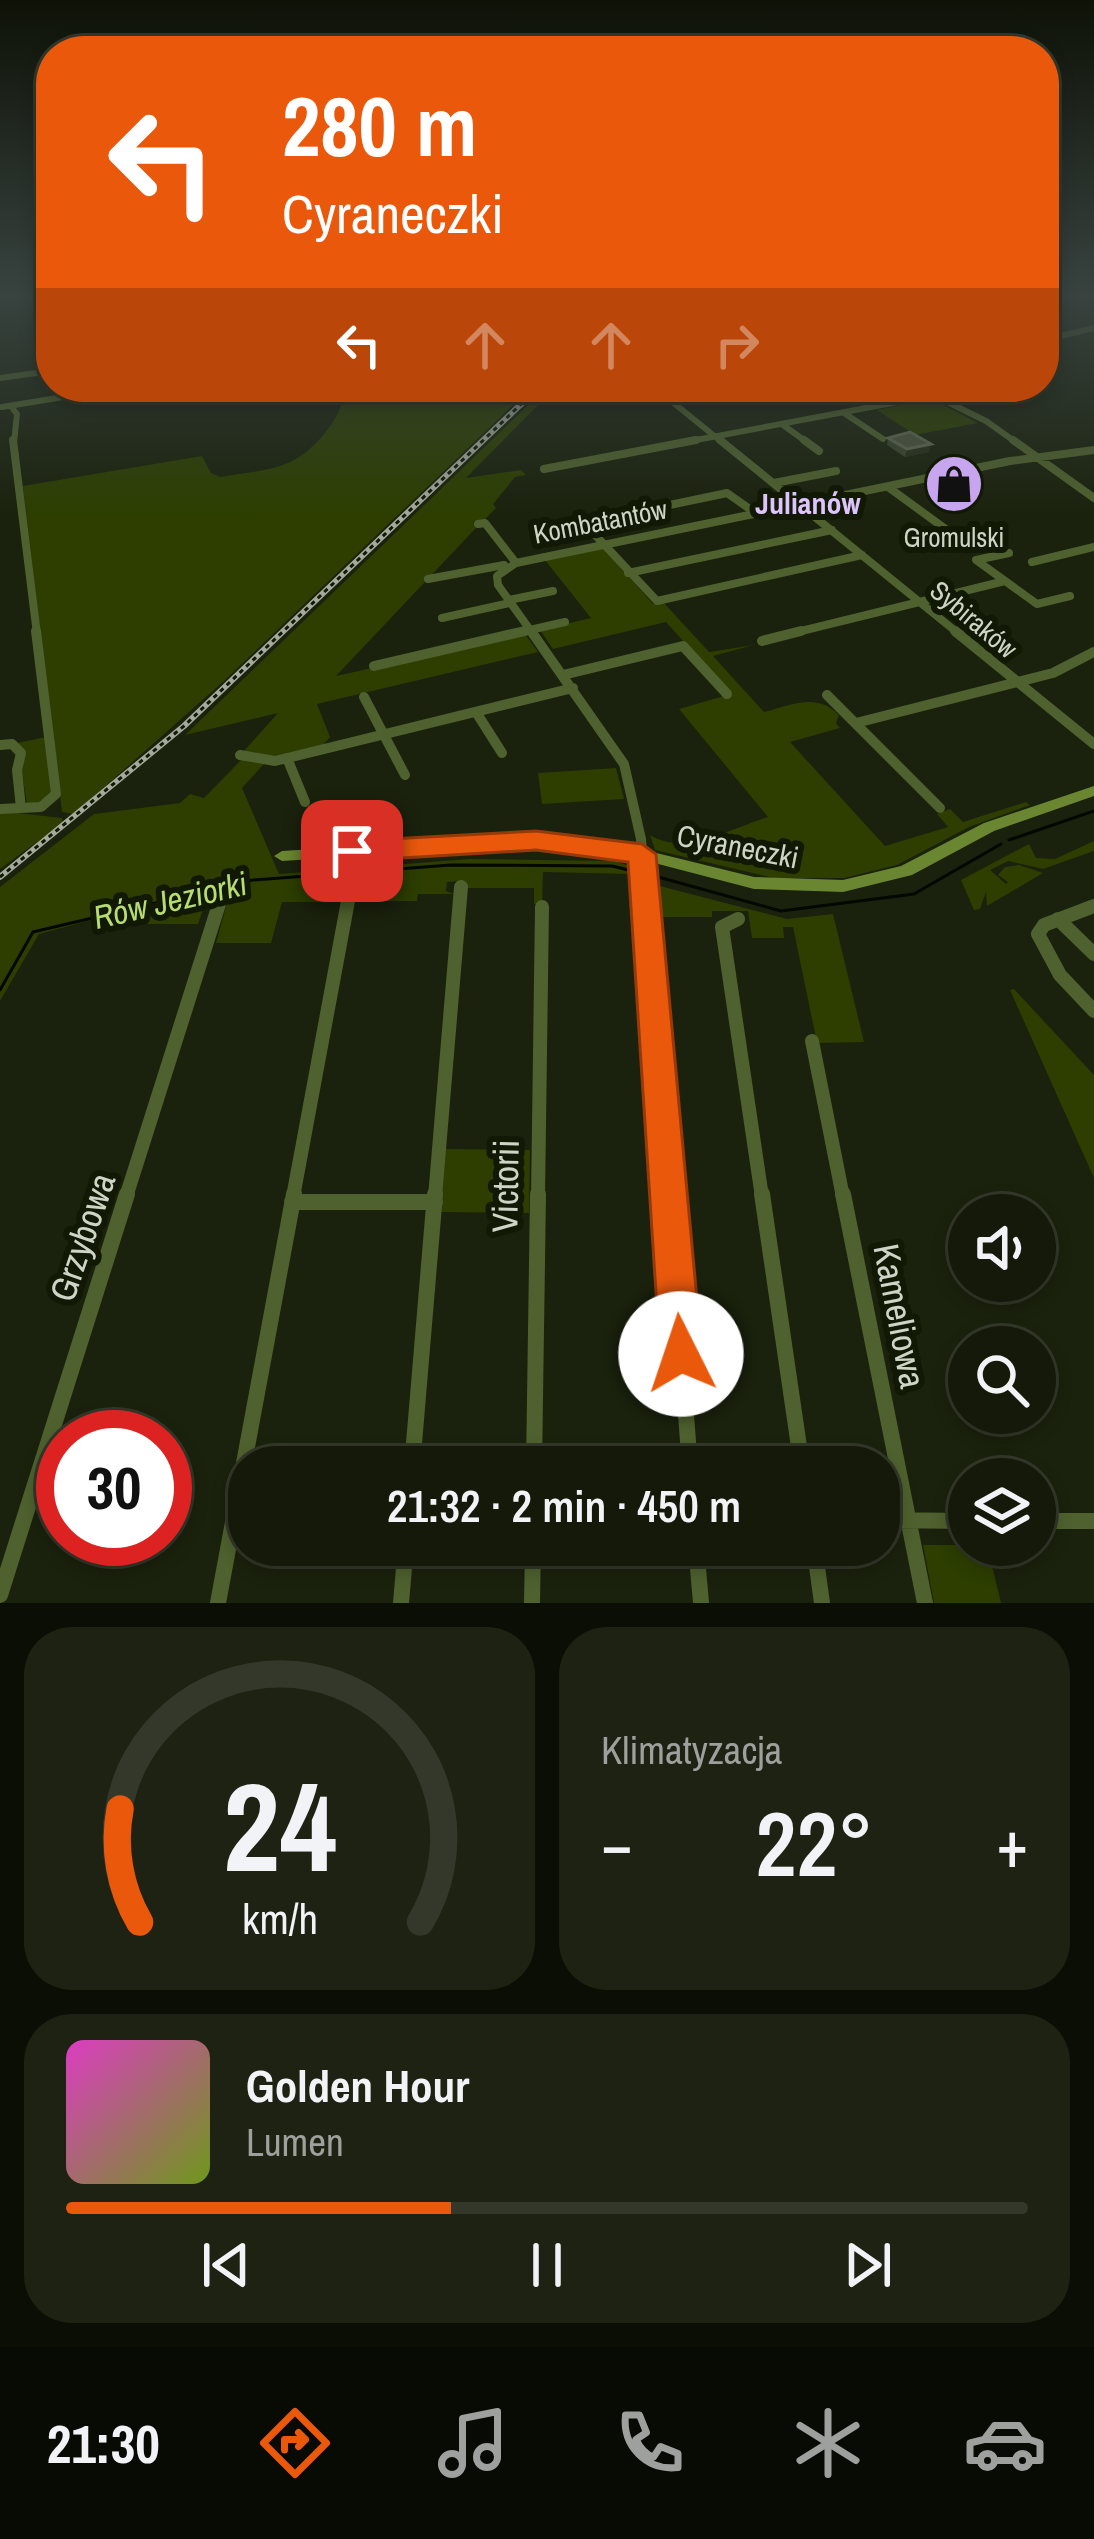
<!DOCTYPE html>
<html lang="pl">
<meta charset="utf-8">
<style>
:root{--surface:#141909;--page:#1d2212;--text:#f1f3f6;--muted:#9da09c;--line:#33382a;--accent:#ea580c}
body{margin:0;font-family:"Archivo Narrow",sans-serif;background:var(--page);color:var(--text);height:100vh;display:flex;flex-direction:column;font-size:45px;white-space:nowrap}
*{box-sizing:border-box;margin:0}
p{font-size:39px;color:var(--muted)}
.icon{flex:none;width:66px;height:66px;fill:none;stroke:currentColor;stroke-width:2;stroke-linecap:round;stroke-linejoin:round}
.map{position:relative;height:1603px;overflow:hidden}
.side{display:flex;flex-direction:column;gap:24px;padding:24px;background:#0b0e05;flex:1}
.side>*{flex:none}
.top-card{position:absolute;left:36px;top:36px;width:1023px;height:366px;border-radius:48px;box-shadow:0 6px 18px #0003,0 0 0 3px var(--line);background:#ea580c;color:#fff;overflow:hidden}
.controls{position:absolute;left:948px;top:1194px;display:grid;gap:24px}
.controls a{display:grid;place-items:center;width:108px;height:108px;border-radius:50%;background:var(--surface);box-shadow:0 6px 18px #0003,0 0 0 3px var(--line);font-size:60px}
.speed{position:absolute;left:36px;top:1410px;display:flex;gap:24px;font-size:60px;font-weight:700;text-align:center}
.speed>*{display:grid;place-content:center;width:156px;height:156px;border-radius:50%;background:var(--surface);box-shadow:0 6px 18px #0003,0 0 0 3px var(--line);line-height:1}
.speed .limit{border:18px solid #d22;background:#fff;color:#111}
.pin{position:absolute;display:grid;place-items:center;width:102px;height:102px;color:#fff;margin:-51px;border-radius:24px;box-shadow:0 6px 18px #0006}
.me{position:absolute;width:132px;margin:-66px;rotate:356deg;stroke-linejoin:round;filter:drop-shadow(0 0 9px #0008)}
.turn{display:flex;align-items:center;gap:42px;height:252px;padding:0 48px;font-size:54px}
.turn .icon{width:156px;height:156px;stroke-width:2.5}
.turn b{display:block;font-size:84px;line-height:102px}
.lanes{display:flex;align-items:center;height:114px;padding:0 48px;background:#0003;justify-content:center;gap:60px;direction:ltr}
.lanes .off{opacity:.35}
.big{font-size:90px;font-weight:600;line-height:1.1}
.side .card{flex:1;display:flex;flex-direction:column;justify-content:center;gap:18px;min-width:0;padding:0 42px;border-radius:48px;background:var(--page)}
.side .dial{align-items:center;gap:0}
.dial svg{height:312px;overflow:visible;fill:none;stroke:var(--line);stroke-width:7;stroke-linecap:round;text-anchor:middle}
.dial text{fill:var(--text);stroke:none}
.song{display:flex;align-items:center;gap:36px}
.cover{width:144px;height:144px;border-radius:18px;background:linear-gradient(135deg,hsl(310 70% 55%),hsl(80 70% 35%))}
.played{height:12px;border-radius:6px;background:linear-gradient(90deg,var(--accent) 40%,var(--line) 40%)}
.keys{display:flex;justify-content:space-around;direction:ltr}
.heat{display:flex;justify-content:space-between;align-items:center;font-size:66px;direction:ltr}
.side .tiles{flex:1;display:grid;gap:24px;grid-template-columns:1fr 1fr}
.card:last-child{grid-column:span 2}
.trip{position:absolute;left:228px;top:1446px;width:672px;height:120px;border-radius:48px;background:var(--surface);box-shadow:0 6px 18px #0003,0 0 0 3px var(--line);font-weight:600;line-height:120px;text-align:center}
.tab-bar{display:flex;height:192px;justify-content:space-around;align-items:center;background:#080a04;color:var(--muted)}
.tab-bar .icon{width:84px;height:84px}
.tab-bar .selected{color:var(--accent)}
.tab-bar b{font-size:54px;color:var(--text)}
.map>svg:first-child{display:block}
</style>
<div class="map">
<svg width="1094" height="1603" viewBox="0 0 1094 1603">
<rect width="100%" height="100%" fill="#1a210c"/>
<path fill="#2d3e00" d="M365 387H532L224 681 74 814 62 812 23 486 202 456 211 473 220 477C266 469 293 472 324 434 335 421 343 407 344 390Z
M547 387H620L543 400 466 478 521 470 526 475 515 477 493 504 496 508 484 520 473 522 476 528 336 676 525 634 538 652 317 704 330 737 322 746 274 758 243 752 278 713 185 735Z
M932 399 978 423 915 435 877 410Z
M603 548 653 604 663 602 709 652 754 645 713 656 764 712C792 705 816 692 839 715L836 723 840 728 790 742 885 846 948 827 937 814 950 809 963 822 1026 802 1030 805 969 827 897 865 844 878H774L655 850 650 835C682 856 733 828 768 817L679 709 731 694 666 622 553 649 540 630 591 618 545 560Z
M46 737 51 793 41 803 27 804 17 743Z
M242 759 264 764 242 788 279 874 469 859 614 861 630 866V874L543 872 542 904H534V888H466L465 881 447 882 446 891 454 894H418L417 901H356L357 892H340L338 902H282L271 943H216L230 892 208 895 198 924H122L125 911 39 934 0 1001V887L94 814 180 803 190 794 204 798Z
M616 768 624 799 542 804 538 773Z
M0 811 62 818 63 823 0 869Z
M1094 841V851L1043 869 1008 861 990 870 1006 884 1008 882 998 875 1005 867 1019 865 1043 873 987 906 986 892 980 909 974 910 961 880 1029 844 1036 858 1055 859Z
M656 885 787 919 833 914 864 1042 817 1043 793 927H783L784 938H752L748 911H712V917H663L661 938Z
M1014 989 1094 1075V1178L1010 990Z
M445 1149 530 1150 529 1213 439 1212Z
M923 1545H987L1001 1603H934Z"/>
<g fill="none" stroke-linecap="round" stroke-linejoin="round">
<path stroke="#030800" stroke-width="3" d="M1009 840 1094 811
M651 875 781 911 914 894 1001 844
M0 990 33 932 253 880 450 865 612 866 641 873"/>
<path stroke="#4f612e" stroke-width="6" d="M1044 340 1094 328
M0 378 51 371 39 305
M654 387 723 443
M917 387 986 421 1017 443
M673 398 736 387
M2 407 125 387
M13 409 17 414 14 443
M844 413 883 439
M783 425 808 443
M680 443 935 395"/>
<path stroke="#4f612e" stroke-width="8" d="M13 440 37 634
M720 440 959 634
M804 440 819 451
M1013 440 1094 498
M544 469 696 440
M774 483 836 471
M888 487 947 530
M757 514 727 493 584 523 657 601 862 555
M478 524 485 523 516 563
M1009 553 976 560 1037 604 1070 596
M1032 562 1094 547
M628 573 832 530
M428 579 504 565
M509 600 553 591
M442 618 510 603
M512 634 565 622
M533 634 498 585 497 576 516 563 1010 461 1094 450
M789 634 1005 581"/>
<path stroke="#4f612e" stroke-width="10" d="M531 631 624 764 641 839 644 880
M955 631 1094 744
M762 641 801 631
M374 666 525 631
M563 675 683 646 727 694
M827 695 940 808
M364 697 405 775
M476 712 502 753
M856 723 1053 673 1094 652
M0 745 12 744 21 753 17 770 21 808
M240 755 275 761 573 688
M287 758 305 802
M0 809 41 807 56 794 36 631"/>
<path stroke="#4f612e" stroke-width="14" d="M644 877 669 1197
M1094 906 1044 925 1038 934 1060 975 1094 1011
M738 919 722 927 762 1197
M1058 919 1094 954
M812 1041 843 1197
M126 1197 221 898
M293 1197 348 901
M435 1197 461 887
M538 1197 542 907"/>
<path stroke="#4f612e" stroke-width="16" d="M669 1194 690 1467
M762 1194 802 1467
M843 1194 925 1603
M292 1202H435
M412 1467 435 1194
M534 1467 538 1194
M879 1520 969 1521
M1035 1521H1094
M696 1545 701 1603
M814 1545 822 1603
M0 1595 127 1194
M218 1603 294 1194
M401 1603 406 1545
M532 1603 533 1545"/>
<path fill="#6b8630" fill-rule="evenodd" d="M1094 786V796L994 831 912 875 843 892 754 889 620 854 536 845 282 861 274 856 282 851 536 835 620 844 754 877 843 880 901 866 984 823Z"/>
<g stroke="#a4aa9b" stroke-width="6">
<path id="rail" d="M0 877 184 726 539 387"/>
</g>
<use href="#rail" stroke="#111804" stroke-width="3" stroke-dasharray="4.5" stroke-linecap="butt"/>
</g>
<path fill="#3b442d" d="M888 438 929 452 905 457 887 445Z"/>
<path fill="#272f19" d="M931 444 929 452 905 457 907 449Z"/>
<path fill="#4b533e" stroke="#5f6853" stroke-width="3" d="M910 432 931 444 907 449 888 438Z"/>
<linearGradient id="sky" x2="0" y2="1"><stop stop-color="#0e1207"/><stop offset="0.57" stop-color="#384340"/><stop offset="1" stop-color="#384340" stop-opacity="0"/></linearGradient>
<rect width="1094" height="518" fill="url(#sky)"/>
<path fill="#ea580c" stroke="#983908" stroke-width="3" d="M536 831 642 844 656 854 702 1354 696 1369 681 1375 666 1369 660 1354 628 862 536 850 352 861 338 851 352 841Z"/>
<defs>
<g id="shop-disc" transform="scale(3)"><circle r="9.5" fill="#c7a6ef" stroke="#111804"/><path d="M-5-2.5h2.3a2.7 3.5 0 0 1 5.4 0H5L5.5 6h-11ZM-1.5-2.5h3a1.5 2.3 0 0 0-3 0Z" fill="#111"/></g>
</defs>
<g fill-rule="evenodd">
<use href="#shop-disc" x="954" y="484"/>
</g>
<g text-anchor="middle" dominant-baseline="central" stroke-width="12" stroke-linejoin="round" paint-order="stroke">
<g font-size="27" fill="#ced4c6" stroke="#111804">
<text transform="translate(600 521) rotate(-11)">Kombatantów</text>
<text transform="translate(974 619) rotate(40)">Sybiraków</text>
</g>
<g font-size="27" fill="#ced4c6" stroke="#111804">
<text x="954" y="537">Gromulski</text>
</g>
<g font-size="30" font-weight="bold" fill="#ddc4fc" stroke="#111804">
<text x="808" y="503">Julianów</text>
</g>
<g font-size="30" fill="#ced4c6" stroke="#111804">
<text transform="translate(738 846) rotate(11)">Cyraneczki</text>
</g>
<g font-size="33" font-style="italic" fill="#b7dc70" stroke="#111804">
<text transform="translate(170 900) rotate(-13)">Rów Jeziorki</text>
</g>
<g font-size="36" fill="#ced4c6" stroke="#111804">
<text transform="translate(505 1186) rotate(-89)">Victorii</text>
<text transform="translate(82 1237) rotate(-71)">Grzybowa</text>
<text transform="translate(900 1316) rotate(79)">Kameliowa</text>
</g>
</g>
</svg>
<div class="controls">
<a><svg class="icon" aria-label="sound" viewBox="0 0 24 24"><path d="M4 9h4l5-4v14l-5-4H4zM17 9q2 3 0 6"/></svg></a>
<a><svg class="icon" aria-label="search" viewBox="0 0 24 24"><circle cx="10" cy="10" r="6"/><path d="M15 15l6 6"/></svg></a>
<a><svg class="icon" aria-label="layers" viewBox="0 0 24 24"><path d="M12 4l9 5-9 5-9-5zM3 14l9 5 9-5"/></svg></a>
</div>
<div class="speed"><div class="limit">30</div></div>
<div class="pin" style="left:352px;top:851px;background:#d93025"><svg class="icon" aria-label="arrive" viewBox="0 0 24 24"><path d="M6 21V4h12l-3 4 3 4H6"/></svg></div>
<svg class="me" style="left:681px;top:1354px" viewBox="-20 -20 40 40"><circle r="19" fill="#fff"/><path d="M0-13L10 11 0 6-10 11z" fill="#ea580c"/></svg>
<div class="trip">21:32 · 2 min · 450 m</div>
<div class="top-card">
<div class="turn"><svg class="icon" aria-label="left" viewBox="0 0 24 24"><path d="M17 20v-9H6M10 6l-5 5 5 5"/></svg><div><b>280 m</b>Cyraneczki</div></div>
<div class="lanes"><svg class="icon" aria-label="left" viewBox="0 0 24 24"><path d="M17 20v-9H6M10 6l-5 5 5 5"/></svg><svg class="icon off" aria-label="ahead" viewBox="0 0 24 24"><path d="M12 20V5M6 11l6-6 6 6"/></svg><svg class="icon off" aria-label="ahead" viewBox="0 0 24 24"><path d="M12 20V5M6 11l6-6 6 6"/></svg><svg class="icon off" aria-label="right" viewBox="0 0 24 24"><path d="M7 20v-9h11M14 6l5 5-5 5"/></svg></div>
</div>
</div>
<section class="side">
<div class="tiles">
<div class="card dial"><svg viewBox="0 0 100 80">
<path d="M14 69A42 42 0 1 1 86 69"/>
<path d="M14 69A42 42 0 0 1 9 40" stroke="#ea580c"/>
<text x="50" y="56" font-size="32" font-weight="700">24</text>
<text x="50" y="72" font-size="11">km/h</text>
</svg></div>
<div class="card"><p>Klimatyzacja</p>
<div class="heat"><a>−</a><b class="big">22°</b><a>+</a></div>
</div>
<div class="card">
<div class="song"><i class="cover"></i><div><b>Golden Hour</b><p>Lumen</p></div></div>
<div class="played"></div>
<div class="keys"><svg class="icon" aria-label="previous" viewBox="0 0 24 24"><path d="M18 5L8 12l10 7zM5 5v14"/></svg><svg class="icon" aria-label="pause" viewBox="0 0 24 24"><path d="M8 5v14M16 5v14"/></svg><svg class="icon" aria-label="next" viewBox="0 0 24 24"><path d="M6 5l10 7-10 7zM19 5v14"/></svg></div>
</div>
</div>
</section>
<nav class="tab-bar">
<b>21:30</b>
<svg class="icon selected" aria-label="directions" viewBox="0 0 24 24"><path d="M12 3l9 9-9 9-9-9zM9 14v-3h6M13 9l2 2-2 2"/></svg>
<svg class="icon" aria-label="music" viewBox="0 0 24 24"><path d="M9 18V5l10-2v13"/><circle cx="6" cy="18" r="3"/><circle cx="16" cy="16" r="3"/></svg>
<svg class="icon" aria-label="phone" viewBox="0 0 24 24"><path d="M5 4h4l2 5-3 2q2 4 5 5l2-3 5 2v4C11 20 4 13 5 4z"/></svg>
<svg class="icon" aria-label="climate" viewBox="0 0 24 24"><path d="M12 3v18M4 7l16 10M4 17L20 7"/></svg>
<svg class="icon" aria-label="car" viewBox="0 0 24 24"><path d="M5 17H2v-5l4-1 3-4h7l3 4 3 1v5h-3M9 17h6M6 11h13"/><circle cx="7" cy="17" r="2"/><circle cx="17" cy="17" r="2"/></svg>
</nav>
